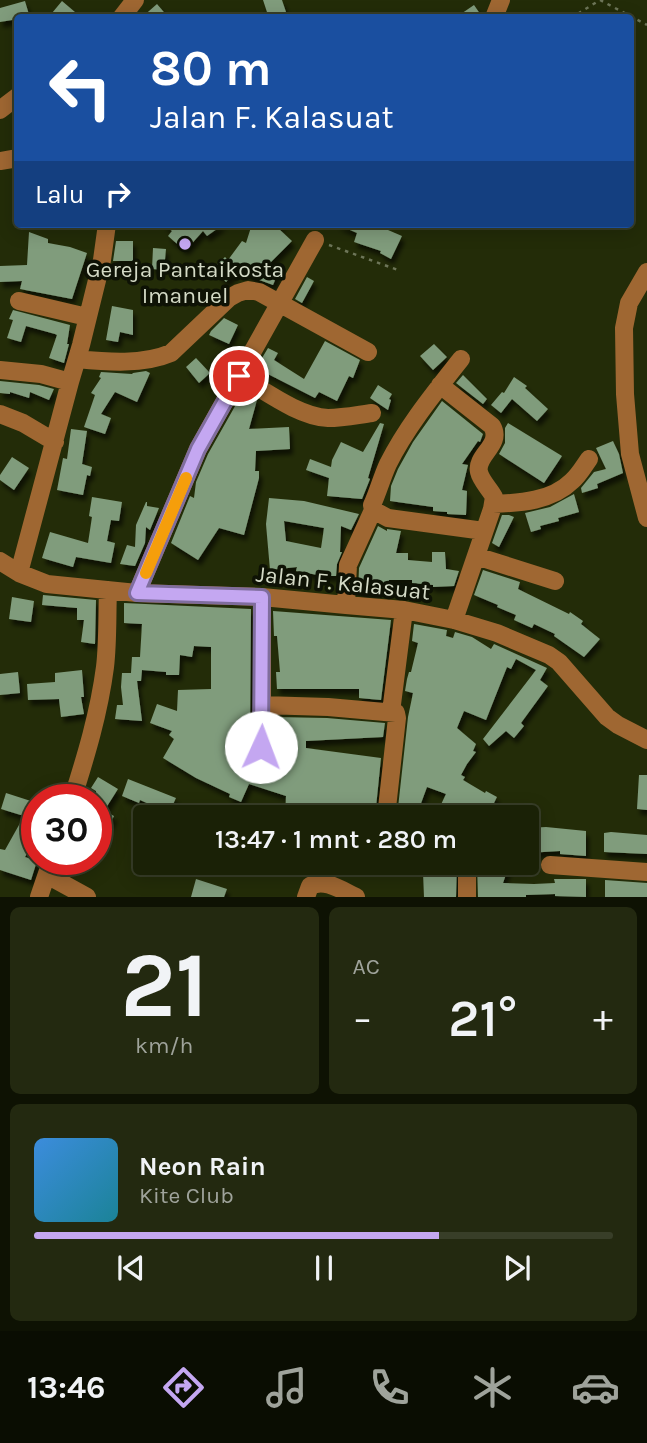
<!DOCTYPE html>
<html lang="id">
<meta charset="utf-8">
<style>
:root{--surface:#1a2106;--page:#232910;--text:#f1f3f6;--muted:#9fa39b;--line:#383e28;--accent:#c4a7f1}
body{margin:0;font-family:Karla,sans-serif;background:var(--page);color:var(--text);height:100vh;display:flex;flex-direction:column;font-size:26px;white-space:nowrap}
*{box-sizing:border-box;margin:0}
p{font-size:23px;color:var(--muted)}
.icon{flex:none;width:38px;height:38px;fill:none;stroke:currentColor;stroke-width:2;stroke-linecap:round;stroke-linejoin:round}
.map{position:relative;height:897px;overflow:hidden}
.details{display:flex;flex-direction:column;gap:10px;padding:10px;background:#0e1203;flex:1}
.details>*{flex:none}
.banner{position:absolute;left:14px;top:14px;width:620px;height:214px;border-radius:7px;box-shadow:0 4px 18px #0003,0 0 0 2px var(--line);background:#1a4fa0;color:#fff;overflow:hidden}
.speed{position:absolute;left:21px;top:784px;display:flex;gap:14px;font-size:35px;font-weight:700;text-align:center}
.speed>*{display:grid;place-content:center;width:91px;height:91px;border-radius:50%;background:var(--surface);box-shadow:0 4px 18px #0003,0 0 0 2px var(--line);line-height:1}
.speed .limit{border:10px solid #d22;background:#fff;color:#111}
.pin{position:absolute;display:grid;place-items:center;width:60px;height:60px;color:#fff;margin:-30px;border:4px solid #fff;border-radius:50%;box-shadow:0 2px 7px #0007}
.me{position:absolute;width:77px;margin:-38px;rotate:2deg;stroke-linejoin:round;filter:drop-shadow(0 0 5px #0008)}
.turn{display:flex;align-items:center;gap:24px;height:147px;padding:0 21px;font-size:32px}
.turn .icon{width:91px;height:91px;stroke-width:2.5}
.turn b{display:block;font-size:49px;line-height:60px}
.then{display:flex;align-items:center;height:66px;padding:0 21px;background:#0003;gap:14px;font-size:26px}
.big{font-size:52px;font-weight:600;line-height:1.1}
.details .tile{flex:1;display:flex;flex-direction:column;justify-content:center;gap:10px;min-width:0;padding:0 24px;border-radius:10px;background:var(--page)}
.details .dial{align-items:center;gap:0}
.dial b{font-size:91px;line-height:1}
.song{display:flex;align-items:center;gap:21px}
.cover{width:84px;height:84px;border-radius:10px;background:linear-gradient(135deg,hsl(210 70% 55%),hsl(190 70% 35%))}
.played{height:7px;border-radius:4px;background:linear-gradient(90deg,var(--accent) 70%,var(--line) 70%)}
.keys{display:flex;justify-content:space-around;direction:ltr}
.heat{display:flex;justify-content:space-between;align-items:center;font-size:38px;direction:ltr}
.details .tiles{flex:1;display:grid;gap:10px;grid-template-columns:1fr 1fr}
.tile:last-child{grid-column:span 2}
.trip{position:absolute;left:133px;top:805px;width:406px;height:70px;border-radius:7px;background:var(--surface);box-shadow:0 4px 18px #0003,0 0 0 2px var(--line);font-weight:600;line-height:70px;text-align:center}
.menu{display:flex;height:112px;justify-content:space-around;align-items:center;background:#0a0d02;color:var(--muted)}
.menu .icon{width:49px;height:49px}
.menu .active{color:var(--accent)}
.menu b{font-size:32px;color:var(--text)}
.map>svg:first-child{display:block}
</style>
<div class="map">
<svg width="647" height="897" viewBox="0 0 647 897">
<defs>
<filter id="shadow"><feDropShadow dx="3" dy="5.5" stdDeviation="2" flood-color="#0009"/></filter>
</defs>
<rect width="100%" height="100%" fill="#232c08"/>
<path fill="#809c7c" fill-rule="evenodd" filter="url(#shadow)" d="M263 0H282L288 18H269Z
M25 1 30 18H18V19L0 22V8Z
M62 1 82 18H57L52 13Z
M157 4 169 18H141Z
M474 5 483 18H455Z
M163 224H224L207 236 203 231 187 249H183L168 236 172 231Z
M252 224H283L279 229 292 241 265 268 278 273 273 285 254 278 239 269 226 282 213 268 225 257 228 260 242 241 246 243Z
M336 224H374L402 236 391 259 380 253 381 251 354 242 357 233Z
M29 232 48 239V243L70 247 87 253 72 299 20 289 22 281 0 282V266L27 265Z
M116 241H133V261H113Z
M153 248 166 249 164 270 152 269Z
M307 277 314 281 302 303 295 299Z
M112 306 133 310V335L120 332 118 342 106 340Z
M13 310 70 325 67 344H69L64 363 49 358 57 335 55 334 26 326 21 342 7 338 13 320 9 319Z
M224 318 238 325 229 344 209 335 211 331Z
M325 341 360 360 353 378 349 376 337 401 319 392 315 398 256 368 268 348 278 353 274 360 304 379Z
M434 344 447 357 433 370 420 356Z
M196 358 210 373 199 383 186 367Z
M146 371 150 373 137 402 115 392 101 414 111 418 105 434 84 427 95 395 91 393 101 378 99 377 101 372 132 374 133 373Z
M463 375 487 399 483 404 456 383Z
M514 377 527 386 525 388 548 409 537 421 512 399 501 413 491 405 502 392 504 393Z
M0 381 39 385 54 389 49 400 30 392 29 398 10 392V394L0 393Z
M378 385 392 394 389 399 391 400 388 410 370 398Z
M243 392 257 400 249 429 289 427 290 449 256 451 255 471H259V478L244 535 219 528 198 560 171 543 190 496 194 498 196 482 208 454Z
M442 401 483 434 480 442 478 441 462 464 468 465 462 490 467 491 466 515 447 514V512L433 511V507L390 501 391 486 398 469 413 442Z
M380 423 384 424 368 478 370 479 362 499 327 496 329 478 306 470 310 459 331 467 332 460 341 442 363 452Z
M508 423 562 456 544 483 499 454 505 443V428Z
M71 429 87 431 82 464 92 467 90 476 87 475 83 495 57 490 63 458 67 459Z
M613 441 619 454 623 473 597 484 598 488 582 493 581 488 594 472 606 469 596 448Z
M12 457 29 468 14 490 0 480V475Z
M574 494 579 512 558 518 559 521 540 526 541 529 531 532 525 513 550 507Z
M92 497 122 502 119 521 111 520 107 541 115 543 111 563 76 557 73 567 42 558 50 532 88 543 92 517 89 516Z
M269 498 304 501 359 514 351 530 341 526 340 552H342L337 564 336 576H323L296 571 297 567 270 570 266 524ZM284 521 324 528 321 548 286 541Z
M146 502H147V506L159 508 150 530 146 527 145 543 135 566 120 564 127 545 135 547 136 525Z
M502 515H509L514 517 499 547 492 543Z
M378 526 387 531V529L401 531 396 553H408V560L432 562V552H445L446 569 459 571 454 586 433 587V585L412 583V580H389V583H374V592H358L359 568Z
M483 570 520 582 518 589 569 614 570 612 583 621 581 624 600 639 584 657 554 636 555 634 534 624 532 628 514 620 516 615 497 607 498 605 474 595Z
M43 595 96 600 95 644 81 642 84 620H77V608L42 605Z
M12 597 34 601 31 622 9 619Z
M124 603 251 609 250 736 242 761 249 764 250 773 255 778 260 779 269 775 276 778 275 717 327 718 385 723 383 737 306 741V748L381 758 375 817H285L286 796 249 784 241 802 229 797 230 794 196 778 163 758 174 739 169 735 172 731 150 723 157 704 177 711 178 690 211 689V647L194 646 192 657 180 655 179 675H166V672L142 670 141 681H137L142 721 115 719 117 705H123L121 687 122 673H131L132 657H140L142 624 124 623Z
M273 611 391 620 381 700 359 698V689H277L276 672H280L277 636H274Z
M414 624 447 630 446 636 453 638 455 632 472 637 491 649 494 644 547 668 540 680 548 686 521 723 524 726 514 738 506 731 489 746 483 739 536 670 516 659 511 669 507 667 486 720 464 711 457 728 476 744 473 751 476 752 467 764 461 775 465 777 463 780 485 793 486 791 497 797 487 817H435L446 794 427 787 416 817H397L408 717 413 693 405 691 407 679 409 672H411L418 643 412 641Z
M82 670 84 697H81L84 714 61 717 59 699 28 700 27 684 55 682V673Z
M18 672 20 693 0 695V674Z
M639 775H647V810L637 809Z
M98 777 118 789 104 811 114 816 96 853V791L91 788Z
M128 779 176 798 169 813 140 800 139 803 122 796Z
M6 793 37 803V816L31 836 36 838 25 857 37 861 31 880 0 870V849L5 850 24 816 1 809Z
M546 827 586 831V856L560 854V851L527 853V828Z
M611 832 647 835V854L604 852V833Z
M423 863H457L456 897H424L423 872H421Z
M477 863H510L503 883 534 884 555 883 554 879H586V897L555 896V894L526 895V897H478Z
M196 879 227 889 224 897H191Z
M605 880 647 883V897H605Z"/>
<g fill="none" stroke-linecap="round" stroke-linejoin="round">
<path stroke="#6d7558" stroke-width="2.5" stroke-dasharray="3.5 5" stroke-linecap="butt" d="M600 0 647 25
M571 18 600 0
M329 245 398 270"/>
<path stroke="#9f6732" stroke-width="18" d="M495 15 501 0
M121 18 135 0
M0 110 18 96
M0 161 18 158
M647 272 629 303 624 328 625 394 630 454 647 518
M19 301 87 317
M77 359C107 362 143 365 171 353L229 298 238 293 248 290 259 292 368 352
M461 359C435 392 407 426 388 464 382 477 378 492 372 505L373 510 388 518 484 531
M0 370 41 374 70 382
M239 376C264 390 299 417 328 418 343 418 357 415 372 413
M440 385 492 426C503 445 475 455 479 472 481 481 490 489 494 497L492 509 454 620
M0 414 23 423 55 442
M493 504C520 503 552 501 572 481 579 475 584 466 589 459
M476 556 555 581
M0 561 19 573 47 584 137 593 262 597 346 605 404 610 454 620 497 633 549 655 559 662 607 717 618 725 647 740
M19 573 70 382 81 345 102 260 107 224
M137 593 198 449 315 240
M346 605 348 565 373 510
M262 705 328 707 396 713 397 718 386 817
M391 712 404 610
M260 768 262 705V597
M72 800C86 756 99 713 105 667 108 642 107 615 108 590
M550 865 647 872
M467 867V897
M47 875 87 897
M39 897 52 859
M306 897 310 886C325 878 341 890 356 897"/>
</g>
<g fill="none" stroke-linecap="round" stroke-linejoin="round">
<g stroke="#7f6d9d" stroke-width="18">
<path id="route" d="M239 376 198 449 137 593 262 597 261 747"/>
</g>
<use href="#route" stroke="#c4a7f1" stroke-width="12"/>
<path stroke="#f59e0b" stroke-width="12" d="M146 573 186 478"/>
</g>
<circle fill="#c4a7f1" stroke="#0e1205" stroke-width="2.5" cx="185" cy="244" r="7"/>
<g text-anchor="middle" dominant-baseline="central" stroke-width="7" stroke-linejoin="round" paint-order="stroke">
<g font-size="23" fill="#d4dac6" stroke="#0e1205">
<text x="185" y="269">Gereja Pantaikosta<tspan x="185" dy="26">Imanuel</tspan></text>
</g>
<g font-size="23" fill="#d4dac6" stroke="#0e1205">
<text transform="translate(343 583) rotate(6)">Jalan F. Kalasuat</text>
</g>
</g>
</svg>
<div class="speed"><div class="limit">30</div></div>
<div class="pin" style="left:239px;top:376px;background:#d93025"><svg class="icon" aria-label="arrive" viewBox="0 0 24 24"><path d="M6 21V4h12l-3 4 3 4H6"/></svg></div>
<svg class="me" style="left:261px;top:747px" viewBox="-20 -20 40 40"><circle r="19" fill="#fff"/><path d="M0-13L10 11 0 6-10 11z" fill="#c4a7f1"/></svg>
<div class="trip">13:47 · 1 mnt · 280 m</div>
<div class="banner">
<div class="turn"><svg class="icon" aria-label="left" viewBox="0 0 24 24"><path d="M17 20v-9H6M10 6l-5 5 5 5"/></svg><div><b>80 m</b>Jalan F. Kalasuat</div></div>
<div class="then">Lalu<svg class="icon" aria-label="right" viewBox="0 0 24 24"><path d="M7 20v-9h11M14 6l5 5-5 5"/></svg></div>
</div>
</div>
<section class="details">
<div class="tiles">
<div class="tile dial"><b>21</b><p>km/h</p></div>
<div class="tile"><p>AC</p>
<div class="heat"><a>−</a><b class="big">21°</b><a>+</a></div>
</div>
<div class="tile">
<div class="song"><i class="cover"></i><div><b>Neon Rain</b><p>Kite Club</p></div></div>
<div class="played"></div>
<div class="keys"><svg class="icon" aria-label="previous" viewBox="0 0 24 24"><path d="M18 5L8 12l10 7zM5 5v14"/></svg><svg class="icon" aria-label="pause" viewBox="0 0 24 24"><path d="M8 5v14M16 5v14"/></svg><svg class="icon" aria-label="next" viewBox="0 0 24 24"><path d="M6 5l10 7-10 7zM19 5v14"/></svg></div>
</div>
</div>
</section>
<nav class="menu">
<b>13:46</b>
<svg class="icon active" aria-label="directions" viewBox="0 0 24 24"><path d="M12 3l9 9-9 9-9-9zM9 14v-3h6M13 9l2 2-2 2"/></svg>
<svg class="icon" aria-label="music" viewBox="0 0 24 24"><path d="M9 18V5l10-2v13"/><circle cx="6" cy="18" r="3"/><circle cx="16" cy="16" r="3"/></svg>
<svg class="icon" aria-label="phone" viewBox="0 0 24 24"><path d="M5 4h4l2 5-3 2q2 4 5 5l2-3 5 2v4C11 20 4 13 5 4z"/></svg>
<svg class="icon" aria-label="climate" viewBox="0 0 24 24"><path d="M12 3v18M4 7l16 10M4 17L20 7"/></svg>
<svg class="icon" aria-label="car" viewBox="0 0 24 24"><path d="M5 17H2v-5l4-1 3-4h7l3 4 3 1v5h-3M9 17h6M6 11h13"/><circle cx="7" cy="17" r="2"/><circle cx="17" cy="17" r="2"/></svg>
</nav>
